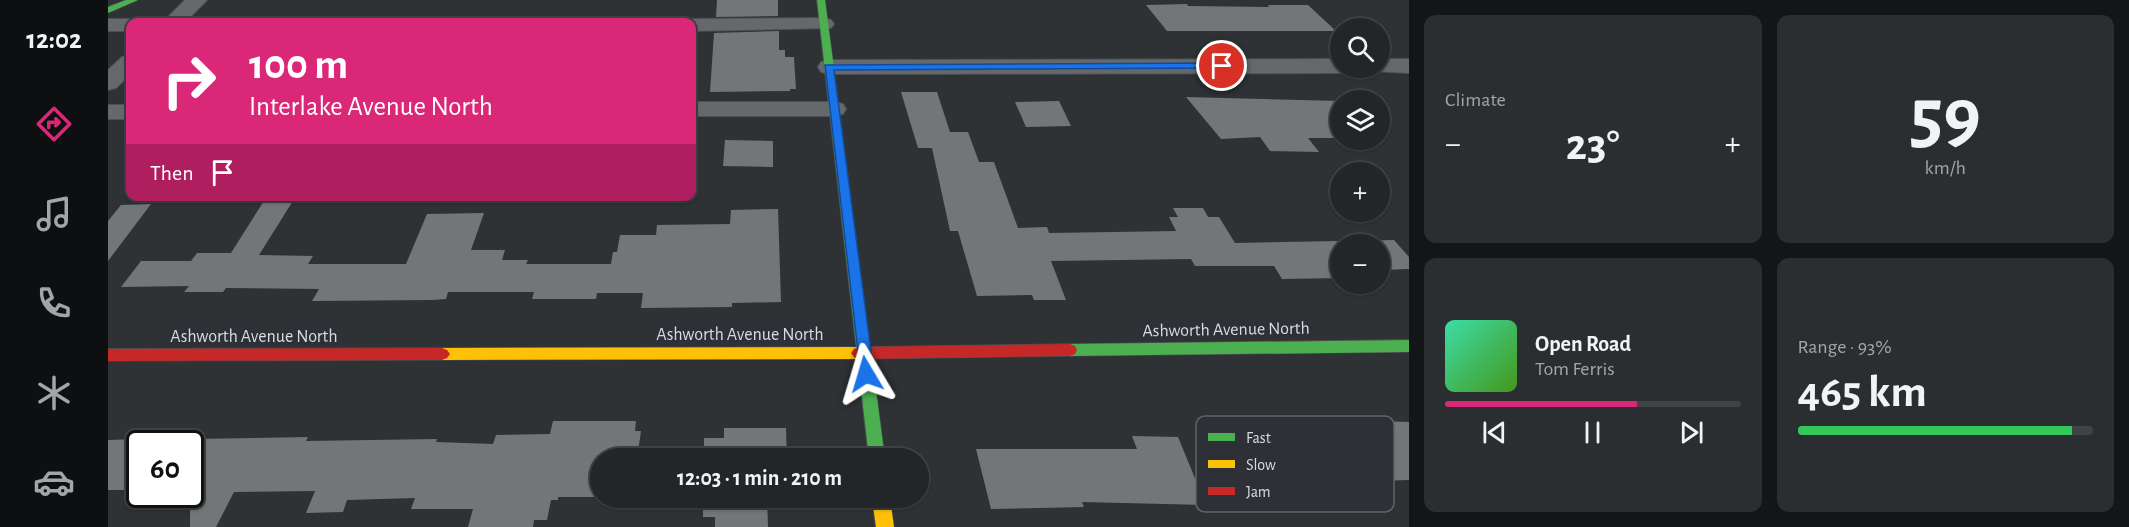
<!DOCTYPE html>
<meta charset="utf-8">
<style>
:root{--surface:#232628;--page:#2b2e30;--text:#f1f3f6;--muted:#a3a5a8;--line:#404345;--accent:#db2777}
body{margin:0;font-family:"Alegreya Sans",sans-serif;background:var(--page);color:var(--text);height:100vh;display:flex;flex-direction:column;font-size:22px;white-space:nowrap}
*{box-sizing:border-box;margin:0}
p{font-size:20px;color:var(--muted)}
.icon{flex:none;width:33px;height:33px;fill:none;stroke:currentColor;stroke-width:2;stroke-linecap:round;stroke-linejoin:round}
.map{position:relative;flex:1;overflow:hidden}
.drawer{display:flex;flex-direction:column;gap:15px;padding:15px;background:#131516;width:720px}
.drawer>*{flex:none}
.hud{position:absolute;left:18px;top:18px;width:570px;height:183px;border-radius:12px;box-shadow:0 2px 4px #0004,0 0 0 2px var(--line);background:#db2777;color:#fff;overflow:hidden}
.fabs{position:absolute;left:1222px;top:18px;display:grid;gap:12px}
.fabs a{display:grid;place-items:center;width:60px;height:60px;border-radius:50%;background:var(--surface);box-shadow:0 2px 4px #0004,0 0 0 2px var(--line);font-size:30px}
.speed{position:absolute;left:18px;top:430px;display:flex;gap:12px;font-size:30px;font-weight:700;text-align:center}
.speed>*{display:grid;place-content:center;width:78px;height:78px;border-radius:50%;background:var(--surface);box-shadow:0 2px 4px #0004,0 0 0 2px var(--line);line-height:1}
.speed .limit{border:3px solid #111;border-radius:9px;background:#fff;color:#111}
.pin{position:absolute;display:grid;place-items:center;width:51px;height:51px;color:#fff;margin:-26px;border:3px solid #fff;border-radius:50%;box-shadow:0 2px 6px #0007}
.me{position:absolute;width:66px;margin:-33px;rotate:353deg;stroke-linejoin:round;filter:drop-shadow(0 0 4px #0008)}
.turn{display:flex;align-items:center;gap:21px;height:126px;padding:0 24px;font-size:27px}
.turn .icon{width:78px;height:78px;stroke-width:2.5}
.turn b{display:block;font-size:42px;line-height:51px}
.then{display:flex;align-items:center;height:57px;padding:0 24px;background:#0003;gap:12px;font-size:22px}
.big{font-size:45px;font-weight:700;line-height:1.1}
.drawer .card{flex:1;display:flex;flex-direction:column;justify-content:center;gap:9px;min-width:0;padding:0 21px;border-radius:12px;background:var(--page)}
.drawer .dial{align-items:center;gap:0}
.dial b{font-size:78px;line-height:1}
.song{display:flex;align-items:center;gap:18px}
.cover{width:72px;height:72px;border-radius:9px;background:linear-gradient(135deg,hsl(160 70% 55%),hsl(100 70% 35%))}
.played{height:6px;border-radius:3px;background:linear-gradient(90deg,var(--accent) 65%,var(--line) 65%)}
.keys{display:flex;justify-content:space-around;direction:ltr}
.heat{display:flex;justify-content:space-between;align-items:center;font-size:33px;direction:ltr}
.charge{height:9px;border-radius:4px;background:linear-gradient(90deg,#34c759 93%,var(--line) 0)}
.drawer .tiles{flex:1;display:grid;gap:15px;grid-template-columns:repeat(2,1fr)}
.trip{position:absolute;left:482px;top:448px;width:339px;height:60px;border-radius:30px;background:var(--surface);box-shadow:0 2px 4px #0004,0 0 0 2px var(--line);font-weight:700;line-height:60px;text-align:center}
main{display:flex;flex:1;min-height:0}
.menu{display:flex;flex-direction:column;width:108px;justify-content:space-around;align-items:center;background:#0e0f10;color:var(--muted)}
.menu .icon{width:42px;height:42px}
.menu .selected{color:var(--accent)}
.menu b{font-size:27px;color:var(--text)}
.map>svg:first-child{display:block}
</style>
<main>
<nav class="menu">
<b>12:02</b>
<svg class="icon selected" aria-label="directions" viewBox="0 0 24 24"><path d="M12 3l9 9-9 9-9-9zM9 14v-3h6M13 9l2 2-2 2"/></svg>
<svg class="icon" aria-label="music" viewBox="0 0 24 24"><path d="M9 18V5l10-2v13"/><circle cx="6" cy="18" r="3"/><circle cx="16" cy="16" r="3"/></svg>
<svg class="icon" aria-label="phone" viewBox="0 0 24 24"><path d="M5 4h4l2 5-3 2q2 4 5 5l2-3 5 2v4C11 20 4 13 5 4z"/></svg>
<svg class="icon" aria-label="climate" viewBox="0 0 24 24"><path d="M12 3v18M4 7l16 10M4 17L20 7"/></svg>
<svg class="icon" aria-label="car" viewBox="0 0 24 24"><path d="M5 17H2v-5l4-1 3-4h7l3 4 3 1v5h-3M9 17h6M6 11h13"/><circle cx="7" cy="17" r="2"/><circle cx="17" cy="17" r="2"/></svg>
</nav>
<div class="map">
<svg width="1301" height="527" viewBox="0 0 1301 527">
<rect width="100%" height="100%" fill="#2f3235"/>
<path fill="#737679" d="M609 0H670V16L608 17Z
M1079 4 1080 6 1161 7 1160 5H1200L1228 31H1059L1038 5Z
M671 31V50H677V57H686L688 89H682V91L602 92 606 33Z
M793 92H829L842 132H860L871 162H886L910 228 939 227 941 233 1068 231 1061 217H1070L1065 208H1095L1100 217H1111L1127 243 1286 240 1301 257V269L1273 270 1276 273H1272V244H1233V278L1174 279 1166 266H1087L1083 259 943 261 958 300H926L924 295 869 296 850 231H842L824 148H810Z
M1078 97 1233 101V138H1200L1211 152 1162 151 1152 137 1113 139Z
M951 101 963 126 918 127 907 102Z
M617 140 665 141V167L615 166Z
M159 196H188L151 255 205 256 200 264H298L319 214 376 213 363 250H397L394 260H420L418 264H503L505 252H509L512 235H548L549 225 622 224 623 210 670 209 673 302 624 303V307L533 308 535 293H489L488 299H424L426 292H340L338 299 324 300 204 301 211 289 118 288 115 292H76L81 286 13 287 33 261H83L89 253H123Z
M43 204 0 261V221L13 205Z
M1232 420 1301 422V480L1202 483 1191 465H1149L1126 422Z
M445 421H528L527 431H533L529 459H492V497H450V500H443L439 520H426L425 527H360L365 509H303L307 498 239 500 235 512 198 513 207 491 126 492 108 527H82V439L200 437 198 441 329 439 328 442 385 444 388 435 442 434Z
M616 428H678L679 459H596V438H616Z
M1024 436 1070 437 1098 505 974 502 976 507 883 509 868 449H1029Z
M32 439V490H0V440Z
M595 498H659L660 527H607V517H595Z"/>
<g fill="none" stroke-linecap="round" stroke-linejoin="round">
<g stroke="#4e5053" stroke-width="2">
<path id="street" d="M77 0H99L77 22H55Z
M716 18 723 20 726 24 723 28 584 31V22H575L584 19Z
M0 19H22L31 22H22V31H0Z
M22 55V74L8 88 0 90V70L14 57Z
M1233 59V68H1243L1241 71 1233 73 721 74 713 72 710 67 713 62 721 60Z
M1272 59H1301V73L1264 71 1262 68H1272Z
M584 102H726L735 104 738 109 735 114 726 116H584Z
M0 105H22V119H0Z"/>
</g>
<g stroke="#4e5053" stroke-width="1">
<path id="fast" d="M18 0H30L0 13V7Z
M709 0H717L777 459H761Z
M1301 340V352L962 356 957 354 955 350 957 346 962 344Z"/>
</g>
<g stroke="#4e5053" stroke-width="1">
<path id="slow" d="M751 347 756 349 759 353 756 357 751 359 334 360 329 358 326 354 329 350 334 348Z
M764 498H782L786 527H768Z"/>
</g>
<g stroke="#4e5053" stroke-width="1">
<path id="jam" d="M962 344 967 346 969 350 967 354 962 356 751 359 746 357 743 353 746 349 751 347Z
M334 348 339 350 342 354 339 358 334 360 0 361V349Z"/>
</g>
<use href="#street" fill="#66696b" fill-rule="evenodd"/>
<use href="#fast" fill="#4caf50" fill-rule="evenodd"/>
<use href="#slow" fill="#ffc107" fill-rule="evenodd"/>
<use href="#jam" fill="#c62828" fill-rule="evenodd"/>
</g>
<path fill="#1a73e8" stroke="#114b97" stroke-width="1.5" d="M1114 63 1118 64V68L726 70 766 374 764 378 758 380 753 378 717 65Z"/>
<g text-anchor="middle" dominant-baseline="central" stroke-width="6" stroke-linejoin="round" paint-order="stroke">
<g font-size="18" fill="#d8dbdf" stroke="#2d3137">
<text transform="translate(1118 330) rotate(-1)">Ashworth Avenue North</text>
<text x="632" y="335">Ashworth Avenue North</text>
<text x="146" y="337">Ashworth Avenue North</text>
</g>
</g>
<rect x="1088" y="416" width="198" height="96" rx="9" fill="#2d3137" stroke="#606469" stroke-width="1.5"/>
<rect x="1100" y="433" width="27" height="8" fill="#4caf50"/>
<rect x="1100" y="460" width="27" height="8" fill="#ffc107"/>
<rect x="1100" y="487" width="27" height="8" fill="#c62828"/>
<g font-size="16" fill="#d8dbdf">
<text x="1138" y="443">Fast</text>
<text x="1138" y="470">Slow</text>
<text x="1138" y="497">Jam</text>
</g>
</svg>
<div class="fabs">
<a><svg class="icon" aria-label="search" viewBox="0 0 24 24"><circle cx="10" cy="10" r="6"/><path d="M15 15l6 6"/></svg></a>
<a><svg class="icon" aria-label="layers" viewBox="0 0 24 24"><path d="M12 4l9 5-9 5-9-5zM3 14l9 5 9-5"/></svg></a>
<a>+</a>
<a>−</a>
</div>
<div class="speed"><div class="limit">60</div></div>
<div class="pin" style="left:1114px;top:66px;background:#d93025"><svg class="icon" aria-label="arrive" viewBox="0 0 24 24"><path d="M6 21V4h12l-3 4 3 4H6"/></svg></div>
<svg class="me" style="left:758px;top:374px" viewBox="-20 -20 40 40"><path d="M0-17L14 15 0 8-14 15z" fill="#1a73e8" stroke="#fff" stroke-width="4"/></svg>
<div class="trip">12:03 · 1 min · 210 m</div>
<div class="hud">
<div class="turn"><svg class="icon" aria-label="right" viewBox="0 0 24 24"><path d="M7 20v-9h11M14 6l5 5-5 5"/></svg><div><b>100 m</b>Interlake Avenue North</div></div>
<div class="then">Then<svg class="icon" aria-label="arrive" viewBox="0 0 24 24"><path d="M6 21V4h12l-3 4 3 4H6"/></svg></div>
</div>
</div>
<section class="drawer">
<div class="tiles">
<div class="card"><p>Climate</p>
<div class="heat"><a>−</a><b class="big">23°</b><a>+</a></div>
</div>
<div class="card dial"><b>59</b><p>km/h</p></div>
<div class="card">
<div class="song"><i class="cover"></i><div><b>Open Road</b><p>Tom Ferris</p></div></div>
<div class="played"></div>
<div class="keys"><svg class="icon" aria-label="previous" viewBox="0 0 24 24"><path d="M18 5L8 12l10 7zM5 5v14"/></svg><svg class="icon" aria-label="pause" viewBox="0 0 24 24"><path d="M8 5v14M16 5v14"/></svg><svg class="icon" aria-label="next" viewBox="0 0 24 24"><path d="M6 5l10 7-10 7zM19 5v14"/></svg></div>
</div>
<div class="card"><p>Range · 93%</p><b class="big">465 km</b><div class="charge"></div></div>
</div>
</section>
</main>
